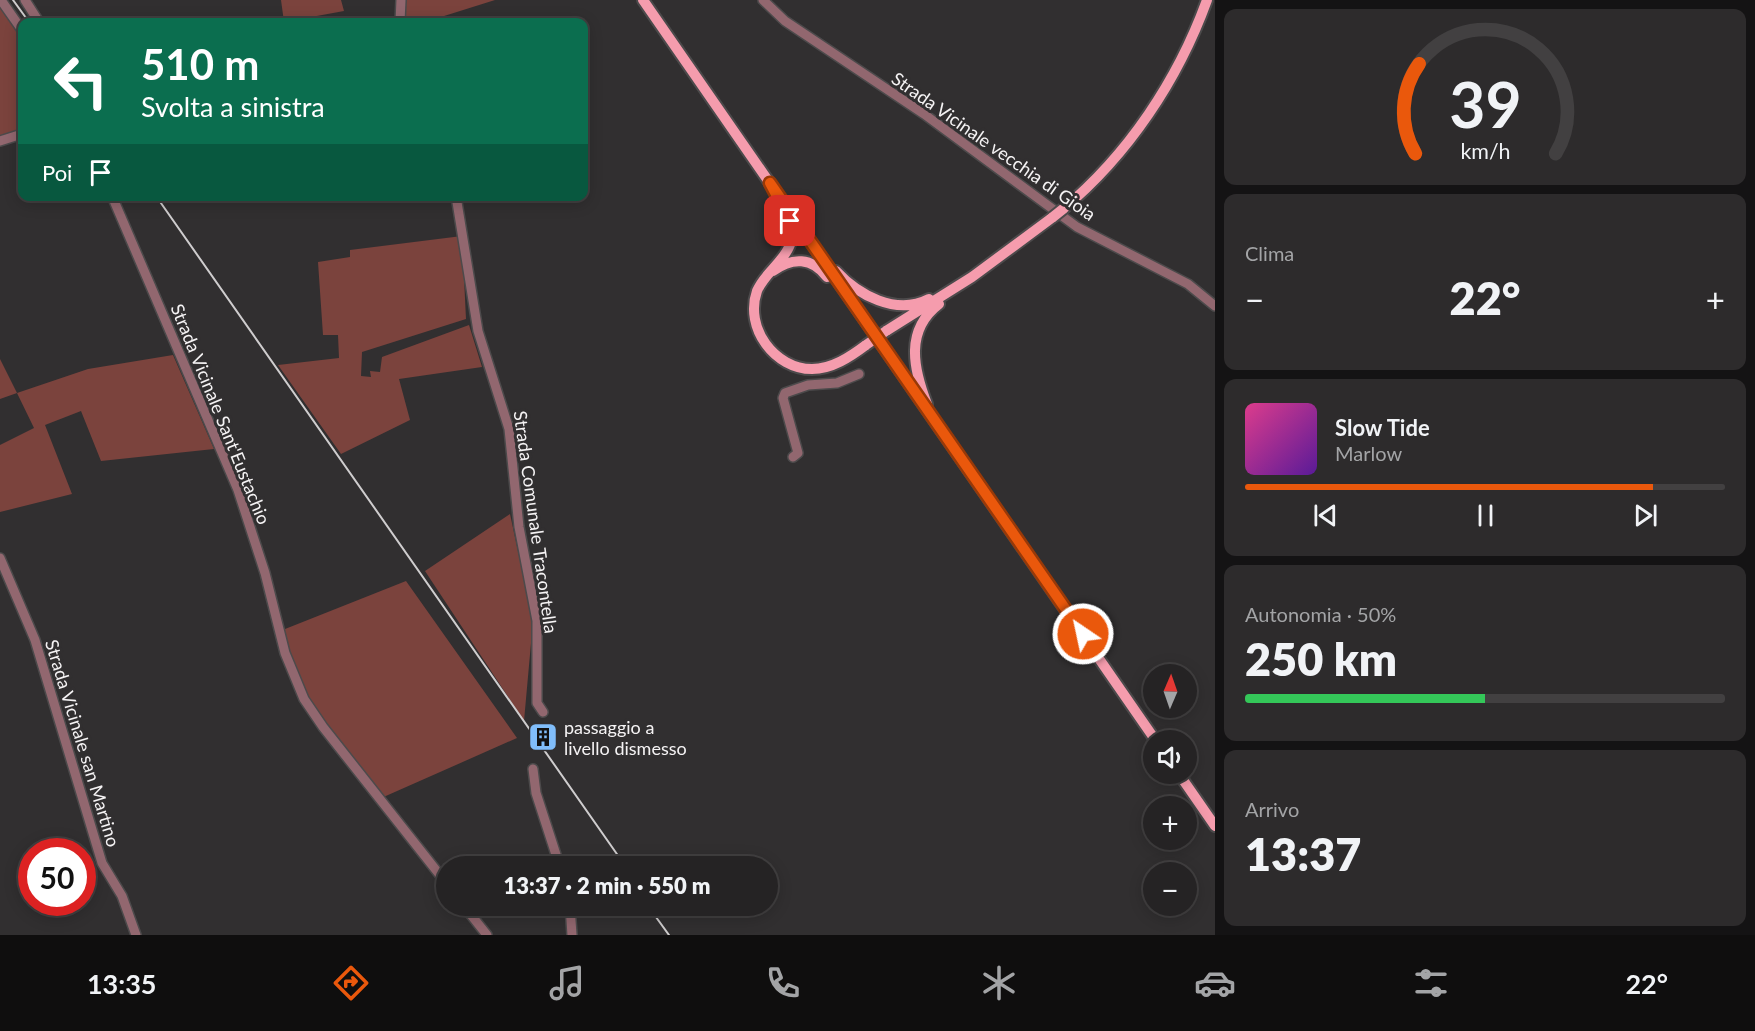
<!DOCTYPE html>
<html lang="it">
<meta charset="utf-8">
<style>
:root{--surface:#252324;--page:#2d2b2c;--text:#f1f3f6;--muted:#a3a4a6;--line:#424041;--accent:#ea580c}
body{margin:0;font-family:Lato,sans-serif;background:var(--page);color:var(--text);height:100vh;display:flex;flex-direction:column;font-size:22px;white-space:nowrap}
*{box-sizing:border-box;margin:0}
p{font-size:20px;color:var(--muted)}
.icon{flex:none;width:33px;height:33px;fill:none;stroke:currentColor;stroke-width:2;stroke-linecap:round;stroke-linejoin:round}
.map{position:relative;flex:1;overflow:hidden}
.details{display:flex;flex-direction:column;gap:9px;padding:9px;background:#141314;width:540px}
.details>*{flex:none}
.hud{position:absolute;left:18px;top:18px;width:570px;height:183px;border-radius:12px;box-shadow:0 3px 15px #0003,0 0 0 2px var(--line);background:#0b6e4f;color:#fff;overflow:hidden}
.needle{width:39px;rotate:2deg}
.tools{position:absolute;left:1143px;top:664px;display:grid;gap:12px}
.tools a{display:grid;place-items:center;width:54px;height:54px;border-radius:50%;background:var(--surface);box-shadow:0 3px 15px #0003,0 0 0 2px var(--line);font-size:30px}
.speed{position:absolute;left:18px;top:838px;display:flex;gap:12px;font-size:30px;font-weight:700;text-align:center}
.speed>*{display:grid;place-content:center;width:78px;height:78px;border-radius:50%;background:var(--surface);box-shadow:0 3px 15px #0003,0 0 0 2px var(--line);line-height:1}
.speed .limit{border:9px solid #d22;background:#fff;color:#111}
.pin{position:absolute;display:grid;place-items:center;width:51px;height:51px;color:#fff;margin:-26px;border-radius:12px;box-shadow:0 3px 9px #0006}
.me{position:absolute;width:66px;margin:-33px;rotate:326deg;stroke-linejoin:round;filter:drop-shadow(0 0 4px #0008)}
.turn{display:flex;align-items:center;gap:21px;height:126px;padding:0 24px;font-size:27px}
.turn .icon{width:78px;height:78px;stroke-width:2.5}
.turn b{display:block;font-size:42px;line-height:51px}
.then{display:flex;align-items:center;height:57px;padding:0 24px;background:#0003;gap:12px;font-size:22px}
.big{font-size:45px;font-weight:800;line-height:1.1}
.details .widget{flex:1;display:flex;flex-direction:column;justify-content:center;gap:9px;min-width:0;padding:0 21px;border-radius:12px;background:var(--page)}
.details .dial{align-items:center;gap:0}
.dial svg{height:156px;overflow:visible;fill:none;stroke:var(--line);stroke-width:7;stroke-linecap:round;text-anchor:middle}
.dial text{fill:var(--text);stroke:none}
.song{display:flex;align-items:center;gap:18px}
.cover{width:72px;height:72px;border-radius:9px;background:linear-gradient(135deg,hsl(330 70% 55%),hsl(270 70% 35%))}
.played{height:6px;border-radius:3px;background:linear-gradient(90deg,var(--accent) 85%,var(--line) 85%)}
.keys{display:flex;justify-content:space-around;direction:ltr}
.heat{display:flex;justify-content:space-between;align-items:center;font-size:33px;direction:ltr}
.charge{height:9px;border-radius:4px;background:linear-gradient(90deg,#34c759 50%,var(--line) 0)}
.trip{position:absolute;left:436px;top:856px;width:342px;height:60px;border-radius:30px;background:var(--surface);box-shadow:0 3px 15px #0003,0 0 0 2px var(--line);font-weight:800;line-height:60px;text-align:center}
.tab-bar{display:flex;height:96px;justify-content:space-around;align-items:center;background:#0f0e0e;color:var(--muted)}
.tab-bar .icon{width:42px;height:42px}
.tab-bar .selected{color:var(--accent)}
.tab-bar b{font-size:27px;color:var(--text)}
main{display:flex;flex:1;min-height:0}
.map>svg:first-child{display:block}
</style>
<main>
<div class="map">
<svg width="1215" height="935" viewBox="0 0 1215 935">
<rect width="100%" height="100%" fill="#312f30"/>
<path fill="#7b433d" d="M281 0H341L344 11 284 22Z
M401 0H495L425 22H400Z
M0 1 22 32V134L0 141Z
M462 236 466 319 362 352 361 376 371 377 370 371 380 372 382 357 469 325 482 367 399 379 410 420 341 454 278 365 339 358 338 335H323L318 262 350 257V250Z
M173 355 214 449 101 461 81 411 45 425 72 494 0 512V445L34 428 17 393 0 399V359L17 393 88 369Z
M510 514 533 621 524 721 425 571Z
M406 581 517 738 379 799 300 691 280 631Z"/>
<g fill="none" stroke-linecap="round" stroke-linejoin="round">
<g stroke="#4c4a4b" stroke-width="12">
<path id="minor" d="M1 0 22 30
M25 0 39 22
M763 0 785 21 924 114 1077 227 1188 284 1215 306
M400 22 401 0
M0 141 22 134
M112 196 238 490 265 573 285 653 304 699 323 727 447 884
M456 196 478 331 509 429 519 527 537 621V703L543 712
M793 457 798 453 783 398 785 393 808 385 837 383 859 374
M0 558 35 640 102 863 122 896 136 935
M533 769 536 793 560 867
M464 906 487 935
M570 906 572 935"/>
</g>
<g stroke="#4c4a4b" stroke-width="14">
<path id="major" d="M643 0 1156 741
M1063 209C1128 155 1178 80 1207 0
M786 216C792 225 794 237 789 247 782 263 764 274 757 291 744 328 775 369 812 369 832 369 850 357 866 345
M773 271C792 257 812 257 827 277
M836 271C858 295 896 316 929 299
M886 331 972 277 1053 217
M927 404C913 368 905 330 939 304
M1179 774 1215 826"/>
</g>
<use href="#minor" stroke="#92676f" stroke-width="9"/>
<use href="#major" stroke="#f59cad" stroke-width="10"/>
<path stroke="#cfcdce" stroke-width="2" d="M13 0 29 22
M156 196 626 867
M648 906 669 935"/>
<g stroke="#4c4a4b" stroke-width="14" stroke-linecap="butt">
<path id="major-bridge" d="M1053 217 1063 209
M866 345 886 331"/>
</g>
<use href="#major-bridge" stroke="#f59cad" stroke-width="10"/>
</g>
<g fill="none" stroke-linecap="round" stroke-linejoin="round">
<g stroke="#983908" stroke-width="15">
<path id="route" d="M790 221 770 183 1083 634"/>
</g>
<use href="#route" stroke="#ea580c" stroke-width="10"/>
</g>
<defs>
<g id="building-square" transform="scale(1.5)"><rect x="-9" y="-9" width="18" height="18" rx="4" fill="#80bdfa" stroke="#312f30"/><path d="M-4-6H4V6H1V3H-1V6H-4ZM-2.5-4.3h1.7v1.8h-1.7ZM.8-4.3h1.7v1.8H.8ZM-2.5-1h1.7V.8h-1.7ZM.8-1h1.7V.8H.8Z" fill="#111"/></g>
</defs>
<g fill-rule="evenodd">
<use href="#building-square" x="543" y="737"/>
</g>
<g text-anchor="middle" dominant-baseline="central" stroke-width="6" stroke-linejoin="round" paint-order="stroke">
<g font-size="18" fill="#f5f3f4" stroke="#312f30">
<text transform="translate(994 146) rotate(35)">Strada Vicinale vecchia di Gioia</text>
<text transform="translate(221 414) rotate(68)">Strada Vicinale Sant'Eustachio</text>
<text transform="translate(536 522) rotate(82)">Strada Comunale Tracontella</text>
<text transform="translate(83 743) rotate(73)">Strada Vicinale san Martino</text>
</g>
<g font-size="18" fill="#f5f3f4" stroke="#312f30" text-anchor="start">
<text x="564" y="727">passaggio a<tspan x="564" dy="21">livello dismesso</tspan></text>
</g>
</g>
</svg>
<div class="tools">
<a><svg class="needle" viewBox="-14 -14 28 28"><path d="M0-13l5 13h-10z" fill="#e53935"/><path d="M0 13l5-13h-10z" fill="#a3a4a6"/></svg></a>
<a><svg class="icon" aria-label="sound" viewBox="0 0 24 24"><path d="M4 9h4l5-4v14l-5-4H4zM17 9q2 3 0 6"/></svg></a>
<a>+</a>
<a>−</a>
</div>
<div class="speed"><div class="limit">50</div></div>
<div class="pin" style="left:790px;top:221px;background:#d93025"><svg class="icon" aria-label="arrive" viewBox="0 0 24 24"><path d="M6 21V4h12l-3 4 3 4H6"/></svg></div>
<svg class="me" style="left:1083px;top:634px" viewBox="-20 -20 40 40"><circle r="17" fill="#ea580c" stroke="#fff" stroke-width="3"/><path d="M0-11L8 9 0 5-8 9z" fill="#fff"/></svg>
<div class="trip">13:37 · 2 min · 550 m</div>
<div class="hud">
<div class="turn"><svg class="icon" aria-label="left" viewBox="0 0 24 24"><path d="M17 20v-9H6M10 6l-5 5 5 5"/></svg><div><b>510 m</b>Svolta a sinistra</div></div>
<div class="then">Poi<svg class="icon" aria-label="arrive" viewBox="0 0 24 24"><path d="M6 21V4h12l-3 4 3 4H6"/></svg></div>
</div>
</div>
<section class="details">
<div class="widget dial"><svg viewBox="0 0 100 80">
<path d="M14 69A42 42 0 1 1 86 69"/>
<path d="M14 69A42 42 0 0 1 16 23" stroke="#ea580c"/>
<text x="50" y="56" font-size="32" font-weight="700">39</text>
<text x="50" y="72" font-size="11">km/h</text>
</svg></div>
<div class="widget"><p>Clima</p>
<div class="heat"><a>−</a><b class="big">22°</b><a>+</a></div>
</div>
<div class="widget">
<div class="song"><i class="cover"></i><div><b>Slow Tide</b><p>Marlow</p></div></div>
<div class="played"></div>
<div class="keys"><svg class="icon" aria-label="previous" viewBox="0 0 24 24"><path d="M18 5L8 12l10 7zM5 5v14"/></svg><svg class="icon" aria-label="pause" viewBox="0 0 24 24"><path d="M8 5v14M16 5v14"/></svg><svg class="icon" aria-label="next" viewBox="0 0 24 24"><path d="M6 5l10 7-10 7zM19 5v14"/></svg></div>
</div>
<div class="widget"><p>Autonomia · 50%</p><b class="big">250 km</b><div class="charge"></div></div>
<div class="widget"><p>Arrivo</p><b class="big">13:37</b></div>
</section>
</main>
<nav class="tab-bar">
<b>13:35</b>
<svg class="icon selected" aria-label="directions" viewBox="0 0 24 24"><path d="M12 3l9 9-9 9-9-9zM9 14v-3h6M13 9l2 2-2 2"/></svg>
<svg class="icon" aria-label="music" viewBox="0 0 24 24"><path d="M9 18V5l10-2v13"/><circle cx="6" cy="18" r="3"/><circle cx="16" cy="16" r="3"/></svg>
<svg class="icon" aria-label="phone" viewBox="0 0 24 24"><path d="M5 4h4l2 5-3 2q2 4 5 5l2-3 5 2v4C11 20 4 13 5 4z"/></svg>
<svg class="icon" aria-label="climate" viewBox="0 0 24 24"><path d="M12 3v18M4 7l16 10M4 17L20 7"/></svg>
<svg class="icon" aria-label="car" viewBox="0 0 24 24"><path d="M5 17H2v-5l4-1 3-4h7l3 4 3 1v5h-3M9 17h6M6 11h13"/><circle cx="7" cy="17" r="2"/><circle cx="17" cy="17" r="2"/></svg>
<svg class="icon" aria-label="filters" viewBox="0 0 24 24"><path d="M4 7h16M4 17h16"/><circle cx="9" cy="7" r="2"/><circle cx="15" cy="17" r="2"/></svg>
<b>22°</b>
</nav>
